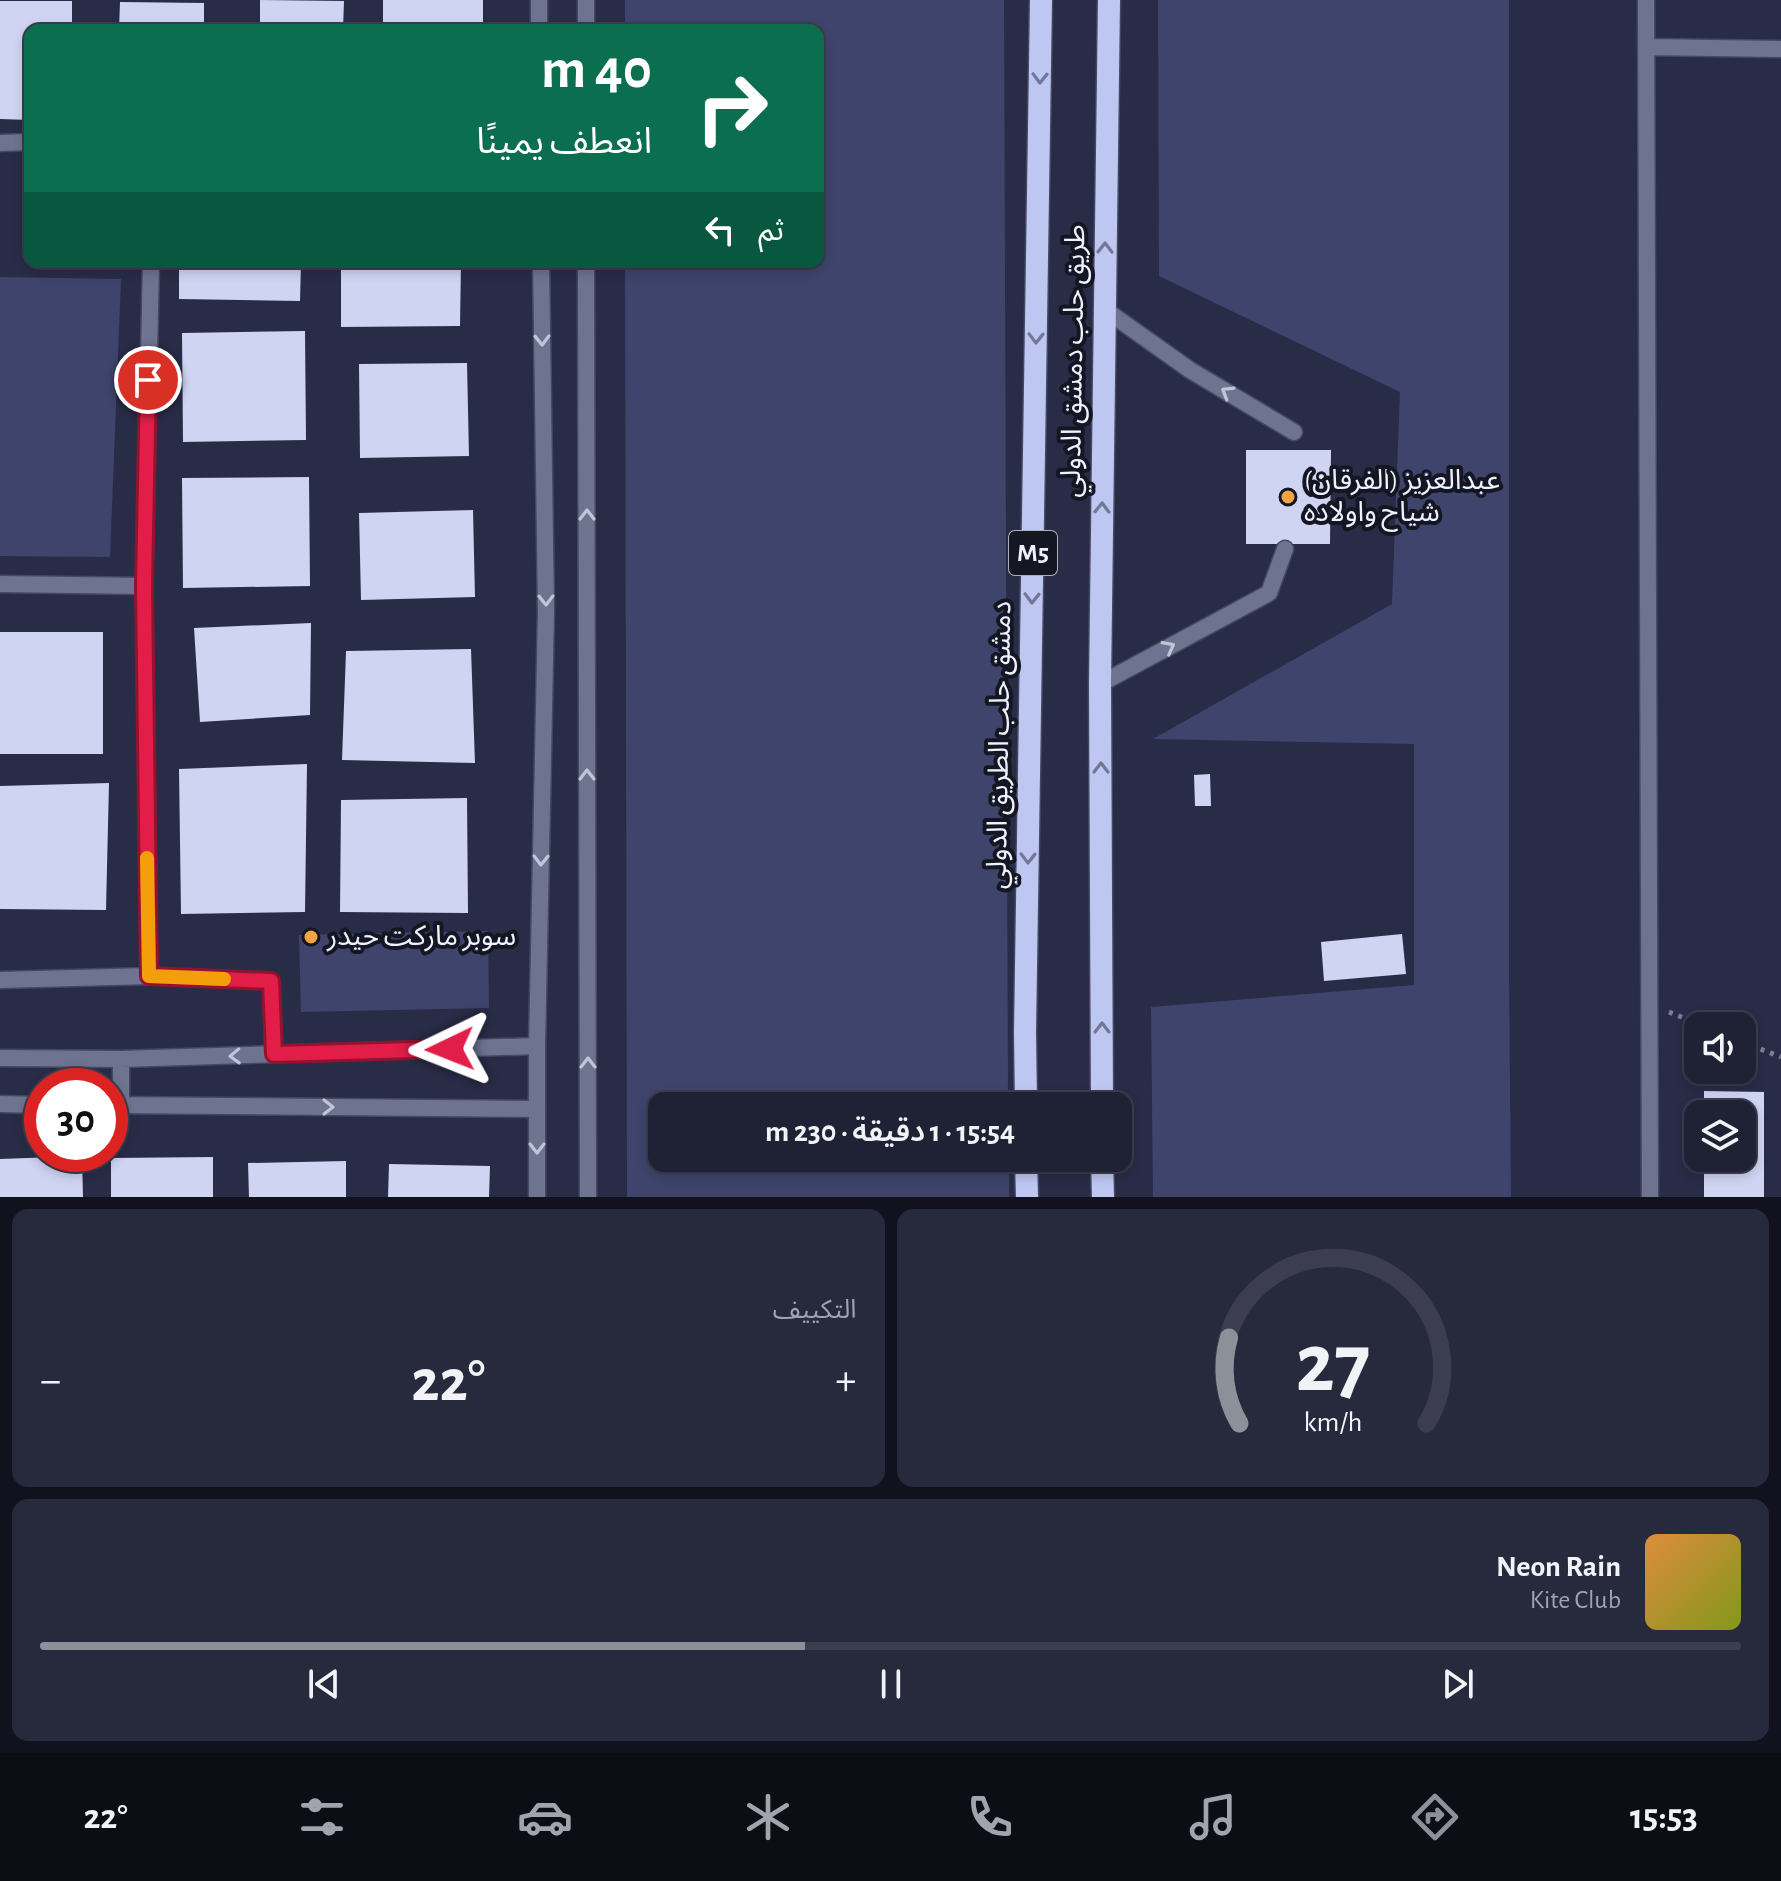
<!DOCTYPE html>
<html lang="ar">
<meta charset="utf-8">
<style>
:root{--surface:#1f2135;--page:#27293d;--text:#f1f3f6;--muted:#a1a3ad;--line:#3c3e50;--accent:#8c9099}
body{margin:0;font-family:"Alegreya Sans","Noto Sans Arabic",sans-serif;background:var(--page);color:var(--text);direction:rtl;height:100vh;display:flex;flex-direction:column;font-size:30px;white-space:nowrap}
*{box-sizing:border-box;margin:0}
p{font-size:26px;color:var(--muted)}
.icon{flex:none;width:44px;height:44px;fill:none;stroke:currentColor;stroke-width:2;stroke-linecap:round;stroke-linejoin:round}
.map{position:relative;height:1197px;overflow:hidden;direction:ltr}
.panel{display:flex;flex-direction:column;gap:12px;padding:12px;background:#11121d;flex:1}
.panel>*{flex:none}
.guide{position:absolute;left:24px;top:24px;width:800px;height:244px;border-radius:16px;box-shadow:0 4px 12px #0003,0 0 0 2px var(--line);direction:rtl;background:#0b6e4f;color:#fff;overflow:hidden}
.fabs{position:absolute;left:1684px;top:1012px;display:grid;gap:16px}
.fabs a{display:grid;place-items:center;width:72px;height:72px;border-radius:16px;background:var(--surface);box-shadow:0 4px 12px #0003,0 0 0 2px var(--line);font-size:40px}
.speed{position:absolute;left:24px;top:1068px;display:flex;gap:16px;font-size:40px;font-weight:700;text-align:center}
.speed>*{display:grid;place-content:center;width:104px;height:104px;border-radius:50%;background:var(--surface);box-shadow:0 4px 12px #0003,0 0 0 2px var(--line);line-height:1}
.speed .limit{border:12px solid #d22;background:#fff;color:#111}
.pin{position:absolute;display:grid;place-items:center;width:68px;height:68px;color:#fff;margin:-34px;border:4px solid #fff;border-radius:50%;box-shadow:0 2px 8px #0007}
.me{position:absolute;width:88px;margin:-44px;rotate:268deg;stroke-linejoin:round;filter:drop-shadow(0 0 6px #0008)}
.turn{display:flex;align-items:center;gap:28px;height:168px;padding:0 40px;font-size:36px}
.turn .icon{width:104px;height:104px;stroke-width:2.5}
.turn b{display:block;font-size:56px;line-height:68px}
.then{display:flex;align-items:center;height:76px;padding:0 40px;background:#0003;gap:16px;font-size:30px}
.big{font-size:60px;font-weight:600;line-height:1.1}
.panel .card{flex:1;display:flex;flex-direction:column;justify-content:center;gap:12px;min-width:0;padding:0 28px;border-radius:16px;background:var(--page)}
.panel .dial{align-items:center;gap:0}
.dial svg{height:208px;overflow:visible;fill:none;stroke:var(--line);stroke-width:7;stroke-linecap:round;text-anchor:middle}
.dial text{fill:var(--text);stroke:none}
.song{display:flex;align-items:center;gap:24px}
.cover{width:96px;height:96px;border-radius:12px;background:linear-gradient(135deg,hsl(30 70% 55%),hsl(70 70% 35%))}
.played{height:8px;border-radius:4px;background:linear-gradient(90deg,var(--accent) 45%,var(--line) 45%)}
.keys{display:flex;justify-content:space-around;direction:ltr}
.heat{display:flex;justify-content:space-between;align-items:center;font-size:44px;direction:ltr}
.panel .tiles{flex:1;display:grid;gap:12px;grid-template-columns:1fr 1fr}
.card:last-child{grid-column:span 2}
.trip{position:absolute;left:648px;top:1092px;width:484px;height:80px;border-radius:16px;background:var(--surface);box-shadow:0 4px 12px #0003,0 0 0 2px var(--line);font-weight:600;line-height:80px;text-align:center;direction:rtl}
.dock{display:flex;height:128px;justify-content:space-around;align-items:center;background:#0c0d15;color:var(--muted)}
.dock .icon{width:56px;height:56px}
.dock .active{color:var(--accent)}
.dock b{font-size:36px;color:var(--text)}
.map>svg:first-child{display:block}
</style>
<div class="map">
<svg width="1781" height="1197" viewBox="0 0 1781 1197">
<rect width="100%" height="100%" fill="#292c47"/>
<path fill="#3f446c" d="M625 0H1004L1008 1106H662V1158H1009V1197H627L625 262H818V30H625Z
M1158 0H1509V974L1511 1197H1153L1151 1007 1414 985V744L1153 739 1392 604 1400 392 1159 276Z
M0 277 121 279 110 557 0 556Z
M488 931 489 1008 301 1012 299 935Z"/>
<path fill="#cfd4f2" d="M260 0 344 1 343 30H260Z
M383 0H483V30H383Z
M0 1H72V30H30V120L0 119Z
M120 2 204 3V30H119Z
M179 262H301L300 301 179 299Z
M341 262H461L460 326 341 327Z
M305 331 306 440 183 442 182 333Z
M467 363 469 456 360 458 359 364Z
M1246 450H1331L1330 544H1246Z
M309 477 310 586 183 588 182 478Z
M473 510 475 597 361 600 359 513Z
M311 623 310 715 200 722 194 628Z
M0 632H103V754H0Z
M471 649 475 763 342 760 346 651Z
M307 764 305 912 181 914 179 769Z
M1210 774 1211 806H1195L1194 775Z
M109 783 106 910 0 909V786Z
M467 798 468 913 340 912 341 800Z
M1402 934 1406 974 1324 981 1321 942Z
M1704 1091 1764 1092V1197H1704V1158H1742V1114H1704Z
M82 1156 83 1197H0V1159Z
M213 1157V1197H111V1158Z
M346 1161V1197H249L248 1163Z
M389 1164 490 1166 489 1197H388Z"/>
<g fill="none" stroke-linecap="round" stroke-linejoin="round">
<g stroke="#454861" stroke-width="19">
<path id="service" d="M1646 0 1650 1197
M1646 47 1781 49
M1104 309 1190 370 1294 432
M1100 684 1269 593 1285 549"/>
</g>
<g stroke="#454861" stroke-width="19">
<path id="minor" d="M0 143 30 142
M0 584 144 586 151 262
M144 586 149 976 271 981 274 1054
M0 980 149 976
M0 1058 121 1059 537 1046
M0 1104 42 1105
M110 1105 537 1109
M121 1105V1059"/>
</g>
<g stroke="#454861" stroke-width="19">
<path id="tertiary" d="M539 0V30
M586 0V30
M586 262 588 1197
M537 1197V1046L546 611 541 262"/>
</g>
<g stroke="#454861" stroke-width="25">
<path id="trunk" d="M1026 1106 1025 1032 1041 0
M1102 1106 1100 684 1109 0
M1026 1158 1027 1197
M1102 1158 1103 1197"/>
</g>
<path stroke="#7b7e93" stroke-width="5" stroke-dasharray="4 6" stroke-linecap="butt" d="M1669 1012 1704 1026
M1742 1042 1781 1057"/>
<use href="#service" stroke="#6e7390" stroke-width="16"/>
<use href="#minor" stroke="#6e7390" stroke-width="16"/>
<use href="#tertiary" stroke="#6e7390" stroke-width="16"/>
<use href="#trunk" stroke="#bec6f2" stroke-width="22"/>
</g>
<defs><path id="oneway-chevron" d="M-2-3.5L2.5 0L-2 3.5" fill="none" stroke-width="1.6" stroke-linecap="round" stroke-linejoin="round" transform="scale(2)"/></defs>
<g stroke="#727794">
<use href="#oneway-chevron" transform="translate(1040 78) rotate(91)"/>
<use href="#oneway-chevron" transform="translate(1105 248) rotate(-89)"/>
<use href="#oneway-chevron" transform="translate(1036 338) rotate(91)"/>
<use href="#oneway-chevron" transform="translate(1102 508) rotate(-89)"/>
<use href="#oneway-chevron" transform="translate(1032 598) rotate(91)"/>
<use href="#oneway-chevron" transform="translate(1101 768) rotate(-90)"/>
<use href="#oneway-chevron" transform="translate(1028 858) rotate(91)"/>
<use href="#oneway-chevron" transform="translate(1102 1028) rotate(-90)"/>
</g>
<g stroke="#c1c5d8">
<use href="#oneway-chevron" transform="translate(542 340) rotate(89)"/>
<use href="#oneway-chevron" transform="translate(1227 392) rotate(-149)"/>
<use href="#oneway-chevron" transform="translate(587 515) rotate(-90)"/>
<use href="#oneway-chevron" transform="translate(546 600) rotate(89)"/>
<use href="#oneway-chevron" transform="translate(1169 647) rotate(-28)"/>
<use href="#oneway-chevron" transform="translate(587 775) rotate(-90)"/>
<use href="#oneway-chevron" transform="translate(541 860) rotate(91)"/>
<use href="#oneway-chevron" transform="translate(235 1056) rotate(178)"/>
<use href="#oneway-chevron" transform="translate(588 1063) rotate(-90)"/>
<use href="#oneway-chevron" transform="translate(328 1107)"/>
<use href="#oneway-chevron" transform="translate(537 1148) rotate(90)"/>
</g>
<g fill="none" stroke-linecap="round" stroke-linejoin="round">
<g stroke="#92132f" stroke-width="20">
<path id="route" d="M148 380 144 586 149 976 271 981 274 1054 450 1049"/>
</g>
<use href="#route" stroke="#e11d48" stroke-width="14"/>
<path stroke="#f59e0b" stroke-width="14" d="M147 858 149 976 224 979"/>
</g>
<g fill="#f4a443" stroke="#141622" stroke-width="3">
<circle cx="1288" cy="497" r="8"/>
<circle cx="311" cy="937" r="8"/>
</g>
<g text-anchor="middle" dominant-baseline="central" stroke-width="8" stroke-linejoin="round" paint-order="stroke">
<rect fill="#141622" stroke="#adafbd" stroke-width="2" x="1009" y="531" width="48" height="44" rx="6"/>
<g font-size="26" font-weight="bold" fill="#eef1ff">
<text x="1033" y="553">M5</text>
</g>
<g font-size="28" fill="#eef1ff" stroke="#141622">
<text transform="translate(1074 361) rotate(-89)">طريق حلب دمشق الدولي</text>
<text transform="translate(1000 745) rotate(-89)">دمشق حلب الطريق الدولي</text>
</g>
<g font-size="28" fill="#eef1ff" stroke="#141622" text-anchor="start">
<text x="1304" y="481">(الفرقان) عبدالعزيز<tspan x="1304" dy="32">شياح واولاده</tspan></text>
<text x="327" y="937">سوبر ماركت حيدر</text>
</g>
</g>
</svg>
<div class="fabs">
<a><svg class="icon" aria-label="sound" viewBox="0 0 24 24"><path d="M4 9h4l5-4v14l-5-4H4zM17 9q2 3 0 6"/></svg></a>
<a><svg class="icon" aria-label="layers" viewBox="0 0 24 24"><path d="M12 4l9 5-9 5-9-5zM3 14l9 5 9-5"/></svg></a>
</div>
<div class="speed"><div class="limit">30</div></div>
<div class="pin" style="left:148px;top:380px;background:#d93025"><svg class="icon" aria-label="arrive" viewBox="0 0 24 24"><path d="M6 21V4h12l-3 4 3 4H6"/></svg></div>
<svg class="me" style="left:450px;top:1049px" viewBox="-20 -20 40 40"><path d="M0-17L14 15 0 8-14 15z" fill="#e11d48" stroke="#fff" stroke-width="4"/></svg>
<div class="trip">15:54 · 1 دقيقة · 230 m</div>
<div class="guide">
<div class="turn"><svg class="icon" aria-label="right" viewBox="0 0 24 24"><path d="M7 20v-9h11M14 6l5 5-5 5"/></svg><div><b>40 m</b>انعطف يمينًا</div></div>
<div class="then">ثم<svg class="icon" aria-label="left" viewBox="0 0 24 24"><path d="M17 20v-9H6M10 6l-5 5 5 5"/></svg></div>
</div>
</div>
<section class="panel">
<div class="tiles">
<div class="card dial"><svg viewBox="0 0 100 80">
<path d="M14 69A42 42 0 1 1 86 69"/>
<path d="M14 69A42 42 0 0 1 10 36" stroke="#8c9099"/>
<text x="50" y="56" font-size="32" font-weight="700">27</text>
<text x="50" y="72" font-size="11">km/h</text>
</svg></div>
<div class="card"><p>التكييف</p>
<div class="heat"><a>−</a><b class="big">22°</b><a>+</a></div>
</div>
<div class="card">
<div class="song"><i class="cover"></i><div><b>Neon Rain</b><p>Kite Club</p></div></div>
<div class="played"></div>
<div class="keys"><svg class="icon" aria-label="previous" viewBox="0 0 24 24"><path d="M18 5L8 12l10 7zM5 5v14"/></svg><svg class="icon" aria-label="pause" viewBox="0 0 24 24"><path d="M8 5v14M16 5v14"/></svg><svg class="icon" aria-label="next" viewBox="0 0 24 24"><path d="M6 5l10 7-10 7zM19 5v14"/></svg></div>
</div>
</div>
</section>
<nav class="dock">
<b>15:53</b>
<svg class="icon active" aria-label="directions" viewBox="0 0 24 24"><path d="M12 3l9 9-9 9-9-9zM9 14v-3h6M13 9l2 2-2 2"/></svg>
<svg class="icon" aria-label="music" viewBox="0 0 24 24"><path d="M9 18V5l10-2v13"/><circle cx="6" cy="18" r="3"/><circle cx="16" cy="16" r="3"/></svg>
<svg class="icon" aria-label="phone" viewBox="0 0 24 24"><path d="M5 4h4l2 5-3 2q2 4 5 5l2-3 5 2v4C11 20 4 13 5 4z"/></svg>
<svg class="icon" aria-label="climate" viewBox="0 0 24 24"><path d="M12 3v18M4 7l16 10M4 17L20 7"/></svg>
<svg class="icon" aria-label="car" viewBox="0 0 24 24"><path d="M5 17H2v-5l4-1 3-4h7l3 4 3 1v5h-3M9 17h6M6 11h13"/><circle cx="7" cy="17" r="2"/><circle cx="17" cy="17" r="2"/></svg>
<svg class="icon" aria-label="filters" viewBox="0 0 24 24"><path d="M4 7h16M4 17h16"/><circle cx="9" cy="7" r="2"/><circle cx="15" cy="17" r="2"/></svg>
<b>22°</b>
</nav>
